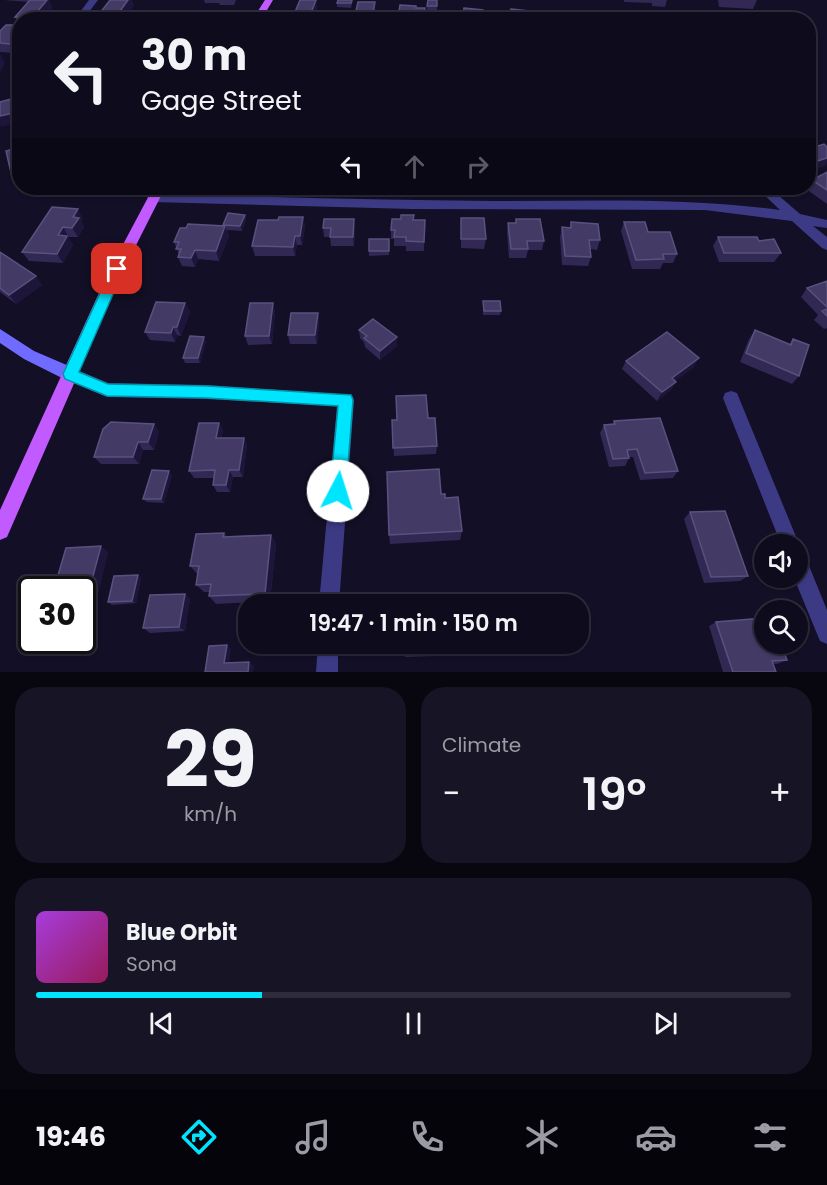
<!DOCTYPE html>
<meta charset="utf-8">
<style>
:root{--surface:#0e0b1c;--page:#171425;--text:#f1f3f6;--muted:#9b9ba3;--line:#2e2b3b;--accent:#00e5ff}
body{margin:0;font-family:Poppins,sans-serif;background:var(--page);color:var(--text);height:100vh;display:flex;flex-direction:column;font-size:22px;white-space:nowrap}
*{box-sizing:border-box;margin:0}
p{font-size:20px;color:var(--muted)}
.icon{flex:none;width:33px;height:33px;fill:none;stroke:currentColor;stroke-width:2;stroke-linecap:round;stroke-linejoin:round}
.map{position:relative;height:672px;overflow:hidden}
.details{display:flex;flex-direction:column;gap:15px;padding:15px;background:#08060f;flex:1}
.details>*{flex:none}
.top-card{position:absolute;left:12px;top:12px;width:804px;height:183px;border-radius:24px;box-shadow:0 2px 4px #0004,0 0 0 2px var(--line);background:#0e0b1c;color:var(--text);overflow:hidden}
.tools{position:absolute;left:754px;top:534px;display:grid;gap:12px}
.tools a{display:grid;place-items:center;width:54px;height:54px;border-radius:50%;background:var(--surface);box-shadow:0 2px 4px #0004,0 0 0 2px var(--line);font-size:30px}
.speed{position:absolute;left:18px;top:576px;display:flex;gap:12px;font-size:30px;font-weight:700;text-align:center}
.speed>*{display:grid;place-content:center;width:78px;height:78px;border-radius:50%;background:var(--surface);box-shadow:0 2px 4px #0004,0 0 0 2px var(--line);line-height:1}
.speed .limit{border:3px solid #111;border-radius:9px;background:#fff;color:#111}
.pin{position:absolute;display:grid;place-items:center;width:51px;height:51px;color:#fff;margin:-26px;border-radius:12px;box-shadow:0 3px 9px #0006}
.me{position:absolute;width:66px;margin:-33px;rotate:5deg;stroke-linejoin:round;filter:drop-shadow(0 0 4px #0008)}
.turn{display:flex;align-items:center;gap:21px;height:126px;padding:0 30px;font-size:27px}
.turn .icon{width:78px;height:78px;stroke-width:2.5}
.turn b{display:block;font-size:42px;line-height:51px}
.lanes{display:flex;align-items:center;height:57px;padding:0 30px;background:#0003;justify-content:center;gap:30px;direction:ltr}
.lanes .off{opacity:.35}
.big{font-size:45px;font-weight:600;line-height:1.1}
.details .widget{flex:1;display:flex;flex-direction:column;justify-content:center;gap:9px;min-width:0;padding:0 21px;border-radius:24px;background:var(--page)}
.details .dial{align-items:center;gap:0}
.dial b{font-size:78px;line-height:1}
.song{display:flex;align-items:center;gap:18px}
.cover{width:72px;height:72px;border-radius:9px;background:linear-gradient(135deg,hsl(280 70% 55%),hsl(330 70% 35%))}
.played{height:6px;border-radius:3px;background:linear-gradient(90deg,var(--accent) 30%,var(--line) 30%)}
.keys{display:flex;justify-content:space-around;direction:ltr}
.heat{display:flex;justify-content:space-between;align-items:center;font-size:33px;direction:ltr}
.details .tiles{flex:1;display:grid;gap:15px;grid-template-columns:1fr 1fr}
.widget:last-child{grid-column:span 2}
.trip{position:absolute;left:238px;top:594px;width:351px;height:60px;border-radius:24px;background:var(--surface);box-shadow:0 2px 4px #0004,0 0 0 2px var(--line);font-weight:600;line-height:60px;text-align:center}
.dock{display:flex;height:96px;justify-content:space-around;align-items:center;background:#06040b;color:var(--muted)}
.dock .icon{width:42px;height:42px}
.dock .selected{color:var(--accent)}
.dock b{font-size:27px;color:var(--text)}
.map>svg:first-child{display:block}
</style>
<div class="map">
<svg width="827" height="672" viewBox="0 0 827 672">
<rect width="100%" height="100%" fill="#130f26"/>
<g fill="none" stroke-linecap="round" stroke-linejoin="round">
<path fill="#3d3a85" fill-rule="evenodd" d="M89 0H98L83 20H74Z
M757 188H770L800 214 827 220V228L813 226 827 237V250L822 248 792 221 705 210 412 209 153 202 147 198 153 194C267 197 380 200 494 201 590 201 685 197 780 210Z
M70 367 108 383 207 385 352 395 354 400 339 604H319L337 406 207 399 107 397 64 379 62 374 64 369Z
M731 391 737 393 739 398 799 544 798 547V544H781L723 398 725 393Z
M798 553 805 556 827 610V644L820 641 794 578H798Z
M318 644H338V672H316Z"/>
<path fill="#6f6bff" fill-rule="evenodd" d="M0 329 34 351 76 369 78 374 76 379 70 381 64 379 24 359 0 343Z"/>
<path fill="#c25bff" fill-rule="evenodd" d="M265 0H273L261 20H252Z
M153 188H165L124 269 7 537 0 540V510L110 269Z"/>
</g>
<path fill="#312854" d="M4 0H49L52 8 43 20H20V48L15 53 0 52V31L19 25 15 17 29 2Z
M204 0H236L234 5H220L219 3H205Z
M353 0 351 8 337 7V3Z
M437 0V11L427 10V6Z
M624 0H667L665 7 652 6V3L624 2Z
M718 0H757L753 9 719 7Z
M316 3 317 9 313 20H296L295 12Z
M134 5 124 20H103L100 13Z
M416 8H425V20H398V17Z
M376 11 374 20H356L355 15Z
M827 172V204L806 189 807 188H808V186L812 180Z
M60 188H80L73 197 60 196 57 191Z
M646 188H683L682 189Z
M706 188H729L727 192 708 191Z
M52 207 83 219 81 222 84 227 78 237H69L68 238 73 245 63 263 29 261 22 252Z
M245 215 246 219 242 231 227 230 229 236 219 261 198 259 195 267 182 266 178 257 179 255 174 242 223 226V225Z
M303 217 305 226 302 245H297L295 256H255L252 246 278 220Z
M461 218 486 239 484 249 461 248Z
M516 219 544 241 542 250H528L526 258H509L507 232 508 223H515Z
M413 220H425L424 251H406V246H394V239H391V230Z
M571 222 600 240 597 250 590 249 591 257 588 266 562 265 560 237 562 227 569 228Z
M624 222 648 232 677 254 673 263H663L660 269H632L621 231Z
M323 228H355L354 246H331L330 237H324Z
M718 237 781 253 774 262H719L713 246Z
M389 239V255L369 256V251Z
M0 252 42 285 16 304 0 292Z
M827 281V328L824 329 814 320 818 315 801 297 807 288Z
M483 301 501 311 500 315H483Z
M185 303 190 312 181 336 177 335 175 342 150 340 145 332Z
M273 303 275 312 272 344 248 345 245 336Z
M318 313 319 322 317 344H290L288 335Z
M359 330 397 337V346L380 360 365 347 364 342 360 338Z
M755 330 789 344 793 339 799 376 792 384 740 362 749 339Z
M206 341 200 363H185L183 358Z
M626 361 694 367 675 381 671 390 657 401 622 369Z
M428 418 437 446 436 454 394 456 392 420Z
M614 421 678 471 673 478 640 480 633 457H629V458L625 466 609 467 600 433 604 425 612 424Z
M219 423 223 431 221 438H244L247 445 243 477H233L230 492H217L213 485 214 478H194L189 471Z
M154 424 159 432 154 450H143L139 464H101L94 457Z
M172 475 164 503 147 502 143 499Z
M441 494 445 498 462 531 460 540 390 544 389 535Z
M690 512 748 576 740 581 704 583 684 519Z
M224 533 227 537 271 535 276 544 270 601 216 604 209 596V592H204L196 585 198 575 190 566Z
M108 552 98 593H82V590L54 589Z
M141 578 136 603 112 605 108 602Z
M185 594 190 599 185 631 150 633 143 628Z
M716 622 787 660 777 664H773L776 672H723L709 626Z
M404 644 453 646 452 650 437 651 436 656 405 657Z"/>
<path fill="#1d163a" d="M47 0H49L52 8 43 20H33L32 18Z
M128 0H132L134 5 124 20H120L118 14Z
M315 0H318L316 3 317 9 313 20H312L311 13Z
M375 2 376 11 374 20H372Z
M20 33V48L15 53 10 44Z
M0 53 5 63 0 72Z
M18 112 20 114V122L1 127 0 124V116Z
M827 155V163L825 166 808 172V164Z
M20 175V186H18L12 177Z
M73 188H80L73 197 70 192Z
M78 209 83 219 81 222 84 227 78 237 72 228 73 217Z
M245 215 246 219 242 231 240 226Z
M303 217 305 226 302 245 300 236Z
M354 219 355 228 354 246 353 237Z
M225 226 229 236 219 261 216 251Z
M63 227 73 245 63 263 57 254 58 235Z
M295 236 297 245 295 256 293 247Z
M195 250 198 259 195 267 191 258Z
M36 276 42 285 16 304 9 295Z
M185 303 190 312 181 336 177 327Z
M273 303 275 312 272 344 269 336Z
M318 313 319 322 317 344 315 335Z
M173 327 177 335 175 342 171 333Z
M204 337 206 341 200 363 198 358Z
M397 337V346L380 360V351Z
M699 358 694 367 667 387 672 378Z
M676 382 671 390 657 401 662 392Z
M219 423 223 431 220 446 216 438Z
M154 424 159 432 154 450 148 442Z
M244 438 247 445 243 477 239 470Z
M138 442 143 450 139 464 133 457Z
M229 470 233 477 230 492 226 485Z
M169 471 172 475 164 503 161 499Z
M271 535 276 544 270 601 265 594Z
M101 546 108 552 98 593 90 587Z
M138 575 141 578 136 603 132 601Z
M185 594 190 599 185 631 179 627Z
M227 645 231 649 229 667 224 663Z
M249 662 254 666 253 672H248Z"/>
<path fill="#433a66" stroke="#5a527e" stroke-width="1.5" d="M30 0H47L32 18 15 17Z
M110 0H128L118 14 100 13Z
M300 0H316L311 13 295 12Z
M338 0H352L351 3H337Z
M428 0H437V6H427Z
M358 2H375L372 18 357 17 355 15Z
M400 5 416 6V8H425L424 15H420V18L398 17Z
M464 8 483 10 482 20H462Z
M511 9 548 13V20H511Z
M193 13 205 14 201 19 206 20H189Z
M171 14 185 15 181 20 168 18Z
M581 14 604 15V20H573L579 19V16L582 17Z
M6 25H20V33L10 44 0 43V31Z
M15 98 20 107V108L17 109 18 112 0 116V102Z
M814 143 818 146 824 144 827 147V158L808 164V145Z
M20 147V175L12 177 6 151Z
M827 172V190L812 180Z
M60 188H73L70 192 57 191Z
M52 207 78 209 73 217 79 218 72 228 63 227 58 235 67 236 57 254 22 252Z
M228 213 245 215 240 226 223 225Z
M401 215H414L413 220H425L424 242 406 241V237H394L395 230H391L392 219H401Z
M279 217H303L300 236H295L293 247 252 246 258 220H278Z
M461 218H484L486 239H461Z
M324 219H354L353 237H330L331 228H323Z
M516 219H540L544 241H527L528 249H511L508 223H516Z
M571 222 598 224 600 240H589L591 257 565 256 562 227 571 228Z
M624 222H645L648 232H670L677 254H663L664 259 636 260Z
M188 224 225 226 216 251 195 250 191 258 178 257 181 249H176L179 242H174L180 228H186Z
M718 237H757L759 241 774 239 781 253H724Z
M369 239H389V251H369Z
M0 252 36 276 9 295 0 288Z
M827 281V307L807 288Z
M483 301H500L501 311H484Z
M156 302 185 303 177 327H173L171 333 145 332Z
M250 303H273L269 336H245Z
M827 309V316L822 311Z
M291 313H318L315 335H288Z
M373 319 397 337 380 351 364 338 367 336 359 330Z
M755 330 791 345 793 339 809 345 799 376 746 353Z
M667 332 699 358 672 378 676 382 662 392 626 361Z
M190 336 204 337 198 358H183Z
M426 395 428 418H435L437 446 393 448 392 420H397L396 396Z
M660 418 678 471 645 473 637 449 627 450 629 458 613 459 604 425 615 424 614 421Z
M111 422 154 424 148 442H138L133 457H94L103 429Z
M199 423H219L216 438H244L239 470H229L226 485H213L215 470 189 471Z
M439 469 441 494H445V498L458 497 462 531 389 535 387 472Z
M152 470 169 471 161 499H143Z
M725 511 748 576 711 577 690 512Z
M224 533 223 537 271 535 265 594 209 596 211 584 196 585 199 566H190L196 534Z
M101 546 90 587 54 589 66 548Z
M138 575 132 601 108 602 114 576Z
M185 594 179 627 143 628 150 595Z
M450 601V604H393Z
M765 618V644H781L787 660 772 661 776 672H733L716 622Z
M404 644H453V646L437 647V652L405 653Z
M227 645 224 663 249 662 248 672H205L209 646Z"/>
<path fill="#00e5ff" stroke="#0095a6" stroke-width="1.5" d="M117 264 124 269 79 372 108 384 207 386 351 395 353 400 346 491 344 496 338 498 333 496 330 491 338 406 207 398 107 396 65 379 63 374 111 269Z"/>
</svg>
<div class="tools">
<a><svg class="icon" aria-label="sound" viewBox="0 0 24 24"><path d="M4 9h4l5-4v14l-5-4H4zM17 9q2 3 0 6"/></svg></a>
<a><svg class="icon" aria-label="search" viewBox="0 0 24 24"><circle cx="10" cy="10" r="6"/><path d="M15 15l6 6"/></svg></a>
</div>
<div class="speed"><div class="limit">30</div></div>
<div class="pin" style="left:117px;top:269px;background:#d93025"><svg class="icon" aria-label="arrive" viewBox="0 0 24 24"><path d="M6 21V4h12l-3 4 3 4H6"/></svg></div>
<svg class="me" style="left:338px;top:491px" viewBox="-20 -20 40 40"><circle r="19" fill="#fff"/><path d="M0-13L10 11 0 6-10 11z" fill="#00e5ff"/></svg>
<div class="trip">19:47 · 1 min · 150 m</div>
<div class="top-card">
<div class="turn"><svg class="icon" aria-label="left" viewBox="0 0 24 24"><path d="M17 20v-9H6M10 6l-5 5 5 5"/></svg><div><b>30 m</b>Gage Street</div></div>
<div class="lanes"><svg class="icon" aria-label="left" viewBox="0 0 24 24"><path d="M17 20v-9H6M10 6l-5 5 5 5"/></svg><svg class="icon off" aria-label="ahead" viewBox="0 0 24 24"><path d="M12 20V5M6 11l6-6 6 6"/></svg><svg class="icon off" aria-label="right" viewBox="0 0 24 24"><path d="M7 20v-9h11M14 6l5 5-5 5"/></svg></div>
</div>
</div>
<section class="details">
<div class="tiles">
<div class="widget dial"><b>29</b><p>km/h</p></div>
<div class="widget"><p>Climate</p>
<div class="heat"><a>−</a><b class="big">19°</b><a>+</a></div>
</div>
<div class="widget">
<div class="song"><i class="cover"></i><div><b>Blue Orbit</b><p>Sona</p></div></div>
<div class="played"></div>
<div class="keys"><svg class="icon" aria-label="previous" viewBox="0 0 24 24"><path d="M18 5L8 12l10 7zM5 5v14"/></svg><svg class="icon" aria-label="pause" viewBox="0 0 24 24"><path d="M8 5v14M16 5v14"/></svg><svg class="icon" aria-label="next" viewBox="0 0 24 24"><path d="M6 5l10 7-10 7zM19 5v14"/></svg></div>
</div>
</div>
</section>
<nav class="dock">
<b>19:46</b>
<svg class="icon selected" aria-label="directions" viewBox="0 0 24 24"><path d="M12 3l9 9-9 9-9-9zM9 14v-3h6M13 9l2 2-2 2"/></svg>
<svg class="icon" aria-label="music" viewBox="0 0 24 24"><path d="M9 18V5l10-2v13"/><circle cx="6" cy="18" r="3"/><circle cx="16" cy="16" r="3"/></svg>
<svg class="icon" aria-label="phone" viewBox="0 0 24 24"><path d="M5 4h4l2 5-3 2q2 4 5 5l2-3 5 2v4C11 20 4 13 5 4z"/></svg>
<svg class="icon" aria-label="climate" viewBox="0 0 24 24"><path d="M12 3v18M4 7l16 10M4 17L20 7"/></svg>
<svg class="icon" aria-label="car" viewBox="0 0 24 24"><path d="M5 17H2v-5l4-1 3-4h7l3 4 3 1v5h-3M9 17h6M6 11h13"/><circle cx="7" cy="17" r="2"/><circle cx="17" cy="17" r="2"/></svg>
<svg class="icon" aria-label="filters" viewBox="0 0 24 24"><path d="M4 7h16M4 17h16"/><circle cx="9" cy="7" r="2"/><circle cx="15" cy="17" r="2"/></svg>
</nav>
